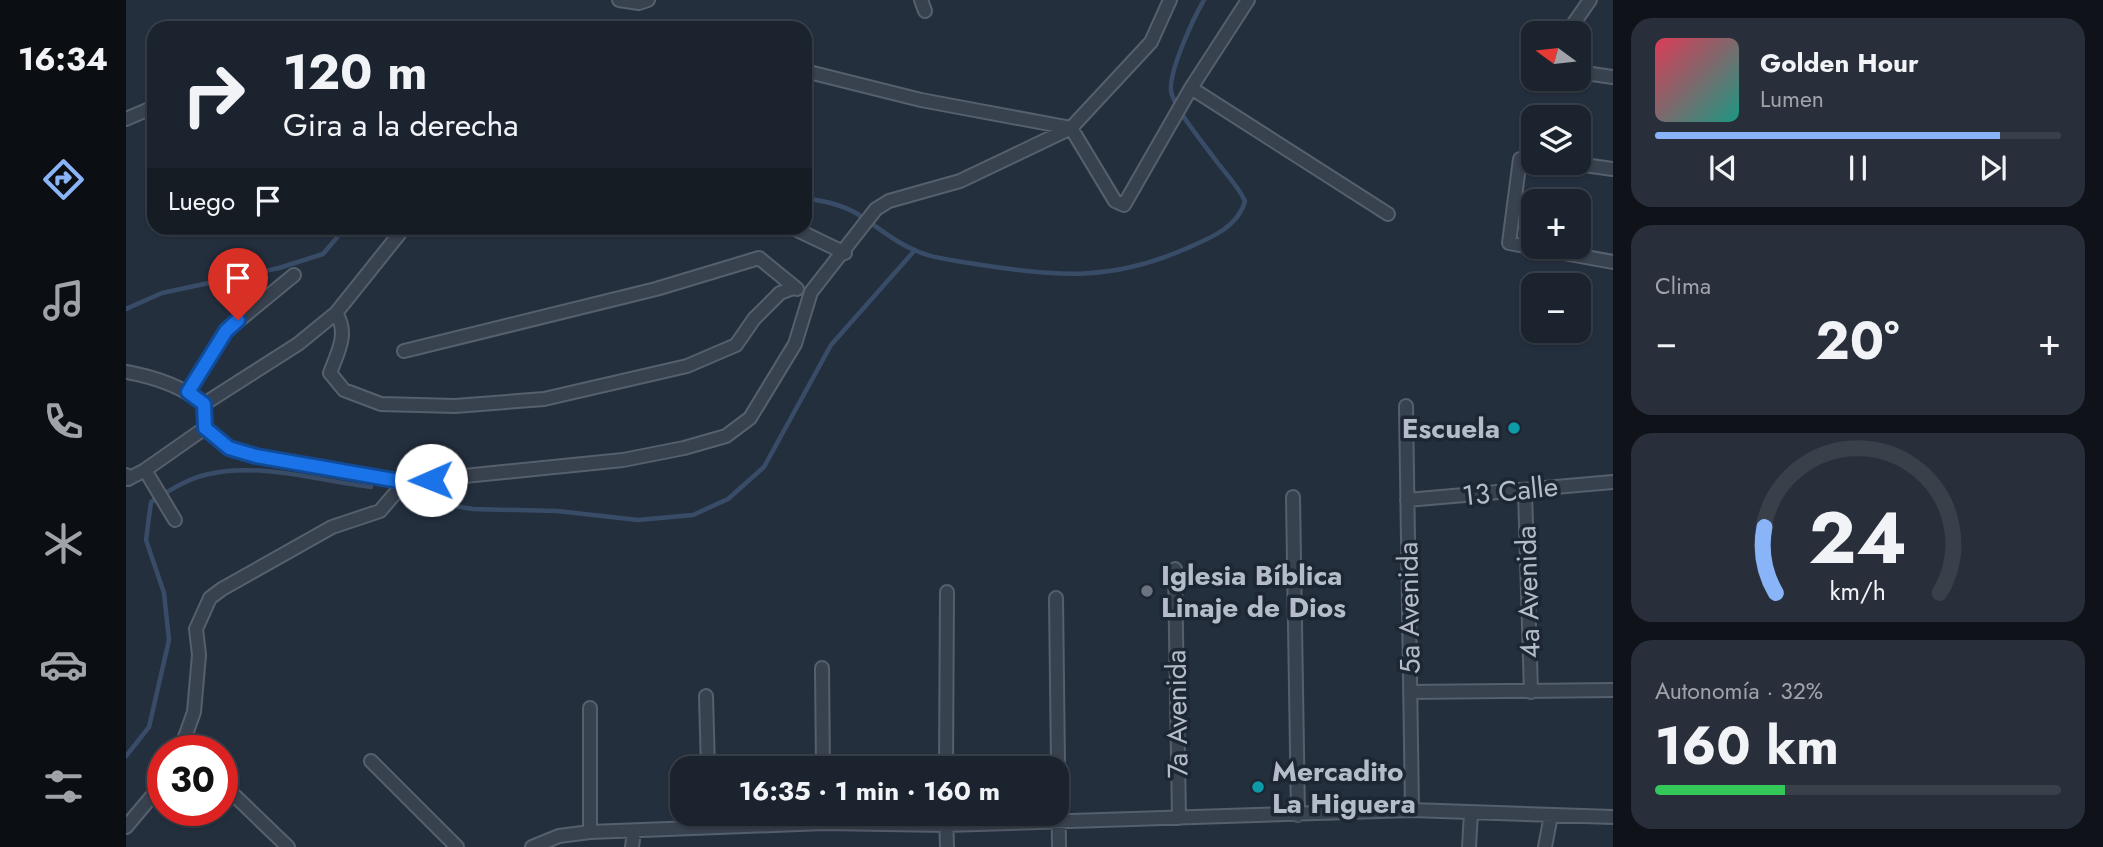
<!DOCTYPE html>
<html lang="es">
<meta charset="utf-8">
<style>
:root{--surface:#1b232e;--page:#282f3a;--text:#f1f3f6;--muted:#a0a4aa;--line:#39404a;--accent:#8ab4f8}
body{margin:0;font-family:Jost,sans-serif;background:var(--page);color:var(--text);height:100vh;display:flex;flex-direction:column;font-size:26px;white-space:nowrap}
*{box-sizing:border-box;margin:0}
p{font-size:23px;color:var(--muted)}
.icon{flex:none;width:38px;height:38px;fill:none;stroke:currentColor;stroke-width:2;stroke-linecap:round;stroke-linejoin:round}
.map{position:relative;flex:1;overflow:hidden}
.details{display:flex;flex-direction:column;gap:18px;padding:18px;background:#0f1319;width:490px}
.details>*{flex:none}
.banner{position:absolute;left:21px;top:21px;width:665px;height:214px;border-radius:21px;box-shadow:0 2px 5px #0004,0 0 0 2px var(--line);background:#1b232e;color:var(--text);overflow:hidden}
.needle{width:46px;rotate:285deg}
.buttons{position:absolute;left:1395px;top:21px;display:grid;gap:14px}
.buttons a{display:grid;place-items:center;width:70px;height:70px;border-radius:14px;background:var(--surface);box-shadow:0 2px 5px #0004,0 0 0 2px var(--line);font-size:35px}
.speed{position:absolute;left:21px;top:735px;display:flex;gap:14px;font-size:35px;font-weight:700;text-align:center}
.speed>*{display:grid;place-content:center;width:91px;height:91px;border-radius:50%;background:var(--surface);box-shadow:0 2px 5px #0004,0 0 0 2px var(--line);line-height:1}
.speed .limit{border:10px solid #d22;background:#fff;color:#111}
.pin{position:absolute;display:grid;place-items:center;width:60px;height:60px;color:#fff;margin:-72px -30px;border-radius:50% 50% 50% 0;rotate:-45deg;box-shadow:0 0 7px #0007}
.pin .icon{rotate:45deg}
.me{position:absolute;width:77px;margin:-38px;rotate:269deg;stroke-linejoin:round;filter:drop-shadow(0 0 5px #0008)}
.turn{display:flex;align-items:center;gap:24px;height:147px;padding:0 21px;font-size:32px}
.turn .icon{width:91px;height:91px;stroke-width:2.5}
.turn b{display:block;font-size:49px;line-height:60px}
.then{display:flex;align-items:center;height:66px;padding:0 21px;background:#0003;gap:14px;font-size:26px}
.big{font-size:52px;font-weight:700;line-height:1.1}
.details .tile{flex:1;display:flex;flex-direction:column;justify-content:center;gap:10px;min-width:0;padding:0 24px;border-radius:21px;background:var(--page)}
.details .dial{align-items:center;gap:0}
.dial svg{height:182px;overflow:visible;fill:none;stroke:var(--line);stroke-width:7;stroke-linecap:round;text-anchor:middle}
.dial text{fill:var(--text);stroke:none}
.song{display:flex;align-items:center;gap:21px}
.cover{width:84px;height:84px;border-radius:10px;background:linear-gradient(135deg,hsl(350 70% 55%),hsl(170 70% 35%))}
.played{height:7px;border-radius:4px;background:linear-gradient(90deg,var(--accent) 85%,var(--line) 85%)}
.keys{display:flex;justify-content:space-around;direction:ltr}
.heat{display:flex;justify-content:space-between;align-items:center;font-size:38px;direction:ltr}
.charge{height:10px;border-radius:5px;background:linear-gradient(90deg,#34c759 32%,var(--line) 0)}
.trip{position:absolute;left:544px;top:756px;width:399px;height:70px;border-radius:21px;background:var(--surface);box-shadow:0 2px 5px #0004,0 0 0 2px var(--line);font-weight:700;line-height:70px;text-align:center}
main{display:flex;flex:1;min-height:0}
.tab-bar{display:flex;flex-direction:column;width:126px;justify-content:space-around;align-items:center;background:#0b0e12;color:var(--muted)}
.tab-bar .icon{width:49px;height:49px}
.tab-bar .current{color:var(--accent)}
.tab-bar b{font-size:32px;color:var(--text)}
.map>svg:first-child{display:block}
</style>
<main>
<nav class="tab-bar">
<b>16:34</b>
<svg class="icon current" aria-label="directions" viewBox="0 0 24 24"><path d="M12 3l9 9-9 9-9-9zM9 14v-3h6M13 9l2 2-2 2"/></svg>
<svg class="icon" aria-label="music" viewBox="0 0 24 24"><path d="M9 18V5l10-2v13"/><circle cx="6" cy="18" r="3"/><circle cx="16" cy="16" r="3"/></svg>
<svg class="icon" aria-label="phone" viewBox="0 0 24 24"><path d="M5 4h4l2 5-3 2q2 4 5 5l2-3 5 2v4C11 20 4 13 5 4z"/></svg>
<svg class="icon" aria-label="climate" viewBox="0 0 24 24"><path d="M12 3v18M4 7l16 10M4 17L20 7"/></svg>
<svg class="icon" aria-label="car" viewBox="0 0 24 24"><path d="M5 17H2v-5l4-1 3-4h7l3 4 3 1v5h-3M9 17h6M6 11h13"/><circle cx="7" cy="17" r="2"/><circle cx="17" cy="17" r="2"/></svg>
<svg class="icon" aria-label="filters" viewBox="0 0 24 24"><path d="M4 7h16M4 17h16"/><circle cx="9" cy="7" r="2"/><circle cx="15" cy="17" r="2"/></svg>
</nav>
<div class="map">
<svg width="1487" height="847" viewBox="0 0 1487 847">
<rect width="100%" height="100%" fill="#242f3e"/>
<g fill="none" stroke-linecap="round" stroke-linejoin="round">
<path stroke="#394c67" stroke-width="4.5" d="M679 198C697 201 714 204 730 213 751 226 769 243 793 252 812 260 835 261 856 265 932 277 986 281 1059 249 1082 239 1112 228 1119 201 1112 186 1101 175 1091 162 1078 144 1054 116 1046 95 1039 78 1068 17 1078 0
M0 309 36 293 153 268 197 254 219 228
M279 498 347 509 431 511 512 520 567 515 602 499 638 467 705 345 789 250
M0 756 23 727 43 640 38 593 20 540 25 502C43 491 62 478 83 474 131 462 195 481 245 487"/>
<g stroke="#565f6c" stroke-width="16">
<path id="street" d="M493 0 513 3 522 0
M795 0 799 11
M1441 33 1464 0
M679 71 795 100 945 128 989 201 998 205 1065 88 1122 0
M1452 72 1487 77
M1065 88 1262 214
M0 119 28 107
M1407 158 1394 159 1383 243 1487 262
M1444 163 1487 169
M667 228 719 253
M210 313C223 333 212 352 204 373L218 390 255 404 329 406 418 399 561 366 610 345 628 319 654 293 667 288
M278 351 530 289 633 258 671 289
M0 372C29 377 55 386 78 404
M62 392 100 331 168 275
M78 404 172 344 210 313 278 228
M78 404 79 428 103 448 130 456 279 482
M1280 406 1286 810
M0 475 2 479 19 470
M1399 492 1405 692
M1167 497 1172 815
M1281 500 1487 482
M49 520 19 470 79 428
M1049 569 1053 818
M930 598 933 847
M696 668 697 768
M1284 692 1487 690
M580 696 582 768
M464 708V832
M54 751 68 712 73 655 70 629 84 598 96 589 206 527 254 511 279 482 497 460 558 448 600 436 624 418 669 344 685 292 750 209 763 201 834 181 945 128 1025 42 1044 0
M245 761 331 847
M820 768 821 592
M109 796 162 847
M820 814 821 847
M0 827 37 783
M406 847 433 836 464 832 698 823 820 825 1286 810 1487 817
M506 847 508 832
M1343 847 1345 813
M1419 847 1425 815"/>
</g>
<use href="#street" stroke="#38414e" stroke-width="12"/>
</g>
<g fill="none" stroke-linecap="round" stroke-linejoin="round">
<g stroke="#114b97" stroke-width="18">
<path id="route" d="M112 320 100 331 62 392 78 404 79 428 103 448 130 456 279 482 305 480"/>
</g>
<use href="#route" stroke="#1a73e8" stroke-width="12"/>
</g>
<g fill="#0f9aa8" stroke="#1d2633" stroke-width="2.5">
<circle cx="1388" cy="428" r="7"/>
<circle cx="1132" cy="787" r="7"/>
</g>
<circle fill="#6b7280" stroke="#1d2633" stroke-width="2.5" cx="1021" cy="591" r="7"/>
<g text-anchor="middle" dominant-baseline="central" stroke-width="7" stroke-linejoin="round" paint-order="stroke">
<g font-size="28" font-weight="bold" fill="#b4bcc9" stroke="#1d2633" text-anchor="start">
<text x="1374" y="428" text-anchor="end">Escuela</text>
<text x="1035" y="575">Iglesia Bíblica<tspan x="1035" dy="32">Linaje de Dios</tspan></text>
<text x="1146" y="771">Mercadito<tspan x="1146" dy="32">La Higuera</tspan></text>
</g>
<g font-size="28" fill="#b4bcc9" stroke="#1d2633">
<text transform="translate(1384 491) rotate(-6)">13 Calle</text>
<text transform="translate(1402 592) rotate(-92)">4a Avenida</text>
<text transform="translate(1283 608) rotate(-91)">5a Avenida</text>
<text transform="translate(1051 714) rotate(-91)">7a Avenida</text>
</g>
</g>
</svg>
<div class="buttons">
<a><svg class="needle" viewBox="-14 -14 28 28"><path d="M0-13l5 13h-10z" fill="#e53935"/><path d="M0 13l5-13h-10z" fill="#a0a4aa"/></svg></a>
<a><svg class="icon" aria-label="layers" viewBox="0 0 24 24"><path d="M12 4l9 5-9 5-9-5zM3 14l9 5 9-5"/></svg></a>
<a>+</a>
<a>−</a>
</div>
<div class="speed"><div class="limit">30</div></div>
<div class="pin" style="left:112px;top:320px;background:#d93025"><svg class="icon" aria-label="arrive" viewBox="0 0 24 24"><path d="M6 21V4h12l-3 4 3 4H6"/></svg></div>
<svg class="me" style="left:305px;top:480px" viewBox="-20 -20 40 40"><circle r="19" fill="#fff"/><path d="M0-13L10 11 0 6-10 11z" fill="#1a73e8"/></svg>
<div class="trip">16:35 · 1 min · 160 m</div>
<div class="banner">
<div class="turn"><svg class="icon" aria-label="right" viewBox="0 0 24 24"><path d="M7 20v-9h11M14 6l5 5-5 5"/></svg><div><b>120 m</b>Gira a la derecha</div></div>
<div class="then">Luego<svg class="icon" aria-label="arrive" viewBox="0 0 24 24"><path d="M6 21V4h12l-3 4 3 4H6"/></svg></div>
</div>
</div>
<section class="details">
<div class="tile">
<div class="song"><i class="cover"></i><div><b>Golden Hour</b><p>Lumen</p></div></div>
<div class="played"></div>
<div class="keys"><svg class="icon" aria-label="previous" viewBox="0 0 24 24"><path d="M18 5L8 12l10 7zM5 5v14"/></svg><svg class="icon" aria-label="pause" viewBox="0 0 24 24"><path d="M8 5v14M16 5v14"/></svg><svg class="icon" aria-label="next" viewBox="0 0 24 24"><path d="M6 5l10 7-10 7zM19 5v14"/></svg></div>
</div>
<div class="tile"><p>Clima</p>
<div class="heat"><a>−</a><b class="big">20°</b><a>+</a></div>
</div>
<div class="tile dial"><svg viewBox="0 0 100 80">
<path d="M14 69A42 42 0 1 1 86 69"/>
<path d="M14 69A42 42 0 0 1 9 40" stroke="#8ab4f8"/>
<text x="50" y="56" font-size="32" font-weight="700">24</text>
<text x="50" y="72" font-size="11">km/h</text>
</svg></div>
<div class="tile"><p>Autonomía · 32%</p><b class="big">160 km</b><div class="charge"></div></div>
</section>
</main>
